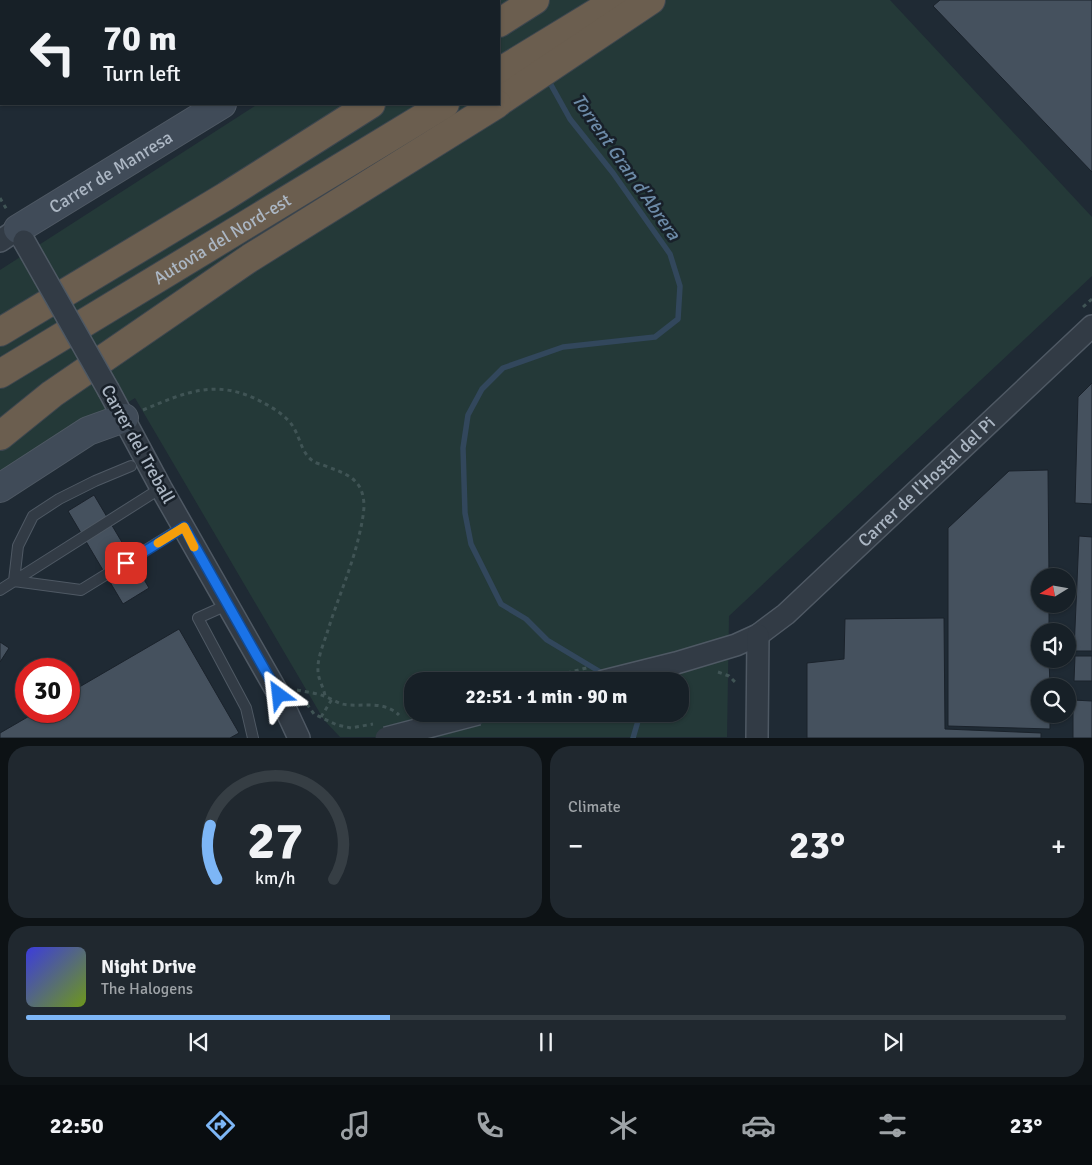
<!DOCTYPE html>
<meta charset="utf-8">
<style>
:root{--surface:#172027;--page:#20282f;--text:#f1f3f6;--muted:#9ea3a7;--line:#363e44;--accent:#7db6f6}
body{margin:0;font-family:Signika,sans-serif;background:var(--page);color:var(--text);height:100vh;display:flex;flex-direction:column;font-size:19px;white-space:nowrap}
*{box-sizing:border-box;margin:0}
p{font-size:16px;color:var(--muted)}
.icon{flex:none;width:28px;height:28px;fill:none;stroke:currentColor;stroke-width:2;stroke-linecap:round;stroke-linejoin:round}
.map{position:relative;height:738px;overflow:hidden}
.side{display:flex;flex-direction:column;gap:8px;padding:8px;background:#0d1215;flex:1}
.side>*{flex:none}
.hud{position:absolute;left:0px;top:0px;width:500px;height:105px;box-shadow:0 1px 4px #0004,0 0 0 1px var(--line);background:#172027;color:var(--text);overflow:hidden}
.needle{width:32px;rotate:259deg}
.buttons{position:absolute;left:1031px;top:568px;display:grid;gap:10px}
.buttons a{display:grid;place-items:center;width:45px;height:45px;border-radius:50%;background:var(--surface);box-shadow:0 1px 4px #0004,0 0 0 1px var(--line);font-size:25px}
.speed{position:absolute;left:15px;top:658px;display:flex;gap:10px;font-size:25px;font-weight:700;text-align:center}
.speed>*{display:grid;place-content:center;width:65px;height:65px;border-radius:50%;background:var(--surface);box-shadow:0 1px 4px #0004,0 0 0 1px var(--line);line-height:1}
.speed .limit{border:8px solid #d22;background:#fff;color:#111}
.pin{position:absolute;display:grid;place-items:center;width:42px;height:42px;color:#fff;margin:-21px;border-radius:10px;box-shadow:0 2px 8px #0006}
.me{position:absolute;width:55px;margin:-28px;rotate:330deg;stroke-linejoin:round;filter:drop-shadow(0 0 4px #0008)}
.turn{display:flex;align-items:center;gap:18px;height:105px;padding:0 20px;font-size:22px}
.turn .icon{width:65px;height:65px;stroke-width:2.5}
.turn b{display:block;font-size:35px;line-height:42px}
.big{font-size:38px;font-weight:700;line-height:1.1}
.side .card{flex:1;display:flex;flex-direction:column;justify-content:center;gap:8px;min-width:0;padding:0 18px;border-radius:20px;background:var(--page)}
.side .dial{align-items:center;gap:0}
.dial svg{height:130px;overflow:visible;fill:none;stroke:var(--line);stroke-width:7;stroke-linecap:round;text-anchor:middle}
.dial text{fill:var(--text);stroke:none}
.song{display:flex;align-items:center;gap:15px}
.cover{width:60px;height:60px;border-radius:8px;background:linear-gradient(135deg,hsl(240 70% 55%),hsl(80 70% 35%))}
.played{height:5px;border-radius:2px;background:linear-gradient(90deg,var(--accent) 35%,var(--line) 35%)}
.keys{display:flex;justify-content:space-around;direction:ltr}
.heat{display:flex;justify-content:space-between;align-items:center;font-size:28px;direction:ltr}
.side .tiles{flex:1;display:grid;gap:8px;grid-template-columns:1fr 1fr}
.card:last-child{grid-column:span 2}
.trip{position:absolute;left:404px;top:672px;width:285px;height:50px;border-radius:20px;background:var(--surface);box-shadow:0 1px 4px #0004,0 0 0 1px var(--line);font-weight:700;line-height:50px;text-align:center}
.dock{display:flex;height:80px;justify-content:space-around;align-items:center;background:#090d10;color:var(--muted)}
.dock .icon{width:35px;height:35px}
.dock .active{color:var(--accent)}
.dock b{font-size:22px;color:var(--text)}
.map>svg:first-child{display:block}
</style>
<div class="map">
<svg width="1092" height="738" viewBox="0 0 1092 738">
<rect width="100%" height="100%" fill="#1f2a34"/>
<path fill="#243938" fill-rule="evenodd" d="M357 0H890L1092 217V276L729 616 727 737H340L324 720 135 398 0 482V270L258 104H499V1ZM412 681H680V714H412Z"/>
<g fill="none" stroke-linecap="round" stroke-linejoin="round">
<path stroke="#32475c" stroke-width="5.5" d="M550 83 570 119 613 173 670 254 680 286 678 319 655 337 563 347 503 368 482 389 468 415 463 448 465 513 471 544 501 604 526 619 547 640 607 676
M633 738 638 721 635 714"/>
</g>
<path fill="#45515e" stroke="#1a222b" d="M940 0H1092V172L933 6Z
M1092 383V504L1075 503 1078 397Z
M1048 470 1049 576H1040V604H1049V631H1040V659H1049L1050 686H1040V714H1050V729L948 726V528L1009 471Z
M94 495 149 588 123 604 68 511Z
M1079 536 1092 537V651H1074Z
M944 618 945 729 1041 733V738H807V663L844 659 845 619Z
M179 629 239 733 230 738H0V733L38 711H69V693Z
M0 642 9 648 0 662Z
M1075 656H1092V681H1074Z
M1073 700 1092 701V738H1073Z"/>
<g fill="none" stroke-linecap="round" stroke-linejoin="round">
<g stroke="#4f5964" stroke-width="12">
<path id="lane" d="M14 581 81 590 183 527
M14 581 18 546 33 516 59 499 95 481 131 466
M0 590 161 488
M227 605 198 618 246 708 253 738"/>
</g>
<g stroke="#4f5964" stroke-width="24">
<g id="street">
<path d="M337 0 338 1"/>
<path d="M76 1 78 0"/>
<path d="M0 43H1"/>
<path d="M0 241 18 229 24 241"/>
<path d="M109 391 161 488 279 695 299 738"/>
<path id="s1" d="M604 681 676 663 736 645 758 635 786 614 1092 326"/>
<path d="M757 738 758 635"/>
</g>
</g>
<g stroke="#4f5964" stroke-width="30">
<g id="secondary">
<path d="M388 1 390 0"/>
<path id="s2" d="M18 229 222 104"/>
<path d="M0 488 88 431 124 418"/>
</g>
</g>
<g stroke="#3d464f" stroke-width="30">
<g id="highway">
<path d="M499 23 535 0"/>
<path d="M499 72 617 0"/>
<path d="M499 102 651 0"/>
<path d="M0 332 226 196 371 104"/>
<path id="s3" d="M0 374 445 104"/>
<path d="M0 436 52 394 250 258 497 104"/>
</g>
</g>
<path stroke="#405455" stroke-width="3" stroke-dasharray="4 4" stroke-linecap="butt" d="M0 198 7 210
M1083 307 1092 299
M143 410C186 392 217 378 262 402 273 408 285 415 292 425 300 436 301 453 313 461 315 463 320 464 323 465 346 474 364 478 364 507 363 520 360 532 357 544 349 574 337 601 328 630 324 643 317 658 318 671 318 679 324 688 325 696
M718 672 729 676 737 684
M536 681 590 667
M297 690C306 692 316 693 324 696 330 698 336 702 342 704 360 708 382 699 399 715
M307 704 314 714 337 725 351 728 373 724
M321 717 332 699"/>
<use href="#lane" stroke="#323b45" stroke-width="10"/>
<use href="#street" stroke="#323b45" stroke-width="21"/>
<use href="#secondary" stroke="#404b58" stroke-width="28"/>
<use href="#highway" stroke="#6b5e4f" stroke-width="28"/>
<g stroke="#4f5964" stroke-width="24" stroke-linecap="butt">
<path id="street-bridge" d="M24 241 109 391
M386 738 478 714"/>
</g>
<use href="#street-bridge" stroke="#323b45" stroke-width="21"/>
</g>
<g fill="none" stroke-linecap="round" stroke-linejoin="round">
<g stroke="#114b97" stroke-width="12">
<path id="route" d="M126 563 184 527 279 695"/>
</g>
<use href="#route" stroke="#1a73e8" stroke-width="9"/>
<path stroke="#f59e0b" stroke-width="9" d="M158 543 184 527 194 547"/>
</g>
<g text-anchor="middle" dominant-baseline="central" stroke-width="5" stroke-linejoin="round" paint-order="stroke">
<g font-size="18" fill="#abb6c3" stroke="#182029">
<text stroke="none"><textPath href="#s2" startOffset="109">Carrer de Manresa</textPath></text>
<text stroke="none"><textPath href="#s3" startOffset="260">Autovia del Nord-est</textPath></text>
<text transform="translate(138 444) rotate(61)">Carrer del Treball</text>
<text stroke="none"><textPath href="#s1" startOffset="389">Carrer de l'Hostal del Pi</textPath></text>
</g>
<g font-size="19" font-style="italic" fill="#6c8aa7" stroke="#182029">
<text transform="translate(626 167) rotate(55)">Torrent Gran d'Abrera</text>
</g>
</g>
</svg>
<div class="buttons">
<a><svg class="needle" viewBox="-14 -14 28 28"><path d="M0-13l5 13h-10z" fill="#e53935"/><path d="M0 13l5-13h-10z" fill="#9ea3a7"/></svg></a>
<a><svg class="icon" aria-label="sound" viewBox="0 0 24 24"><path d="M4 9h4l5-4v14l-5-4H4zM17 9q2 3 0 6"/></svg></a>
<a><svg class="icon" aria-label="search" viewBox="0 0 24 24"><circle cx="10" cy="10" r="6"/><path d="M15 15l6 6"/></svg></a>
</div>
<div class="speed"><div class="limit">30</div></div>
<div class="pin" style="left:126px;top:563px;background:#d93025"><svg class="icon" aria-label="arrive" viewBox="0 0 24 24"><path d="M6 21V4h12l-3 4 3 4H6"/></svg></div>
<svg class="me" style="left:279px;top:695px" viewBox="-20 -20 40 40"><path d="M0-17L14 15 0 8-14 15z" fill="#1a73e8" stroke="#fff" stroke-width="4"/></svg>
<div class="trip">22:51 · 1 min · 90 m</div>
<div class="hud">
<div class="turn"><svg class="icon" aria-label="left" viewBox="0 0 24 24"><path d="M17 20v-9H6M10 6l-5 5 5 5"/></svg><div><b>70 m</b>Turn left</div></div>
</div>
</div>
<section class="side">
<div class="tiles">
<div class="card dial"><svg viewBox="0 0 100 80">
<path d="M14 69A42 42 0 1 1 86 69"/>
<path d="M14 69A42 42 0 0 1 10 36" stroke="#7db6f6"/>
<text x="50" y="56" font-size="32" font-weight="700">27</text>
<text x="50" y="72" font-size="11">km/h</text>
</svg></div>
<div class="card"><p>Climate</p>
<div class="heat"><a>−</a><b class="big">23°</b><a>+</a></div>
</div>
<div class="card">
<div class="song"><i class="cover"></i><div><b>Night Drive</b><p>The Halogens</p></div></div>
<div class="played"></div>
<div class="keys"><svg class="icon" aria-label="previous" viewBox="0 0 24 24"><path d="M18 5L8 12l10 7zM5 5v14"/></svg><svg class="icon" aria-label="pause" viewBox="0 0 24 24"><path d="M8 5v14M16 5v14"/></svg><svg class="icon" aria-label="next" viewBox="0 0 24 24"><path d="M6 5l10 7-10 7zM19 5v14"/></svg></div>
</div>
</div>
</section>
<nav class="dock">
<b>22:50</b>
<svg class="icon active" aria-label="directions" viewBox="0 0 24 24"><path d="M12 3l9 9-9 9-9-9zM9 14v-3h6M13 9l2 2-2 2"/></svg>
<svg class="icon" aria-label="music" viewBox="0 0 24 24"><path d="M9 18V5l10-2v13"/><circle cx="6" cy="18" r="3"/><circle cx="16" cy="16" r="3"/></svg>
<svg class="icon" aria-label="phone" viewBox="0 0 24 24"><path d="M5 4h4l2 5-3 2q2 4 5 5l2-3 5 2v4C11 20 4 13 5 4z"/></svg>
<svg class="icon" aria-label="climate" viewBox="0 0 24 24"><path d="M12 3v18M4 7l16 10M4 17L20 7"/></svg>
<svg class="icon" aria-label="car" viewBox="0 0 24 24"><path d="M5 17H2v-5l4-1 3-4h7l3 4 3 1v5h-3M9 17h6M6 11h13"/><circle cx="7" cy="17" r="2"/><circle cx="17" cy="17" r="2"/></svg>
<svg class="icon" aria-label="filters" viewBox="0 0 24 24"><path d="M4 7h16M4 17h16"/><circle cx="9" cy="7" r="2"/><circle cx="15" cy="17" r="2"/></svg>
<b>23°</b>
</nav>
